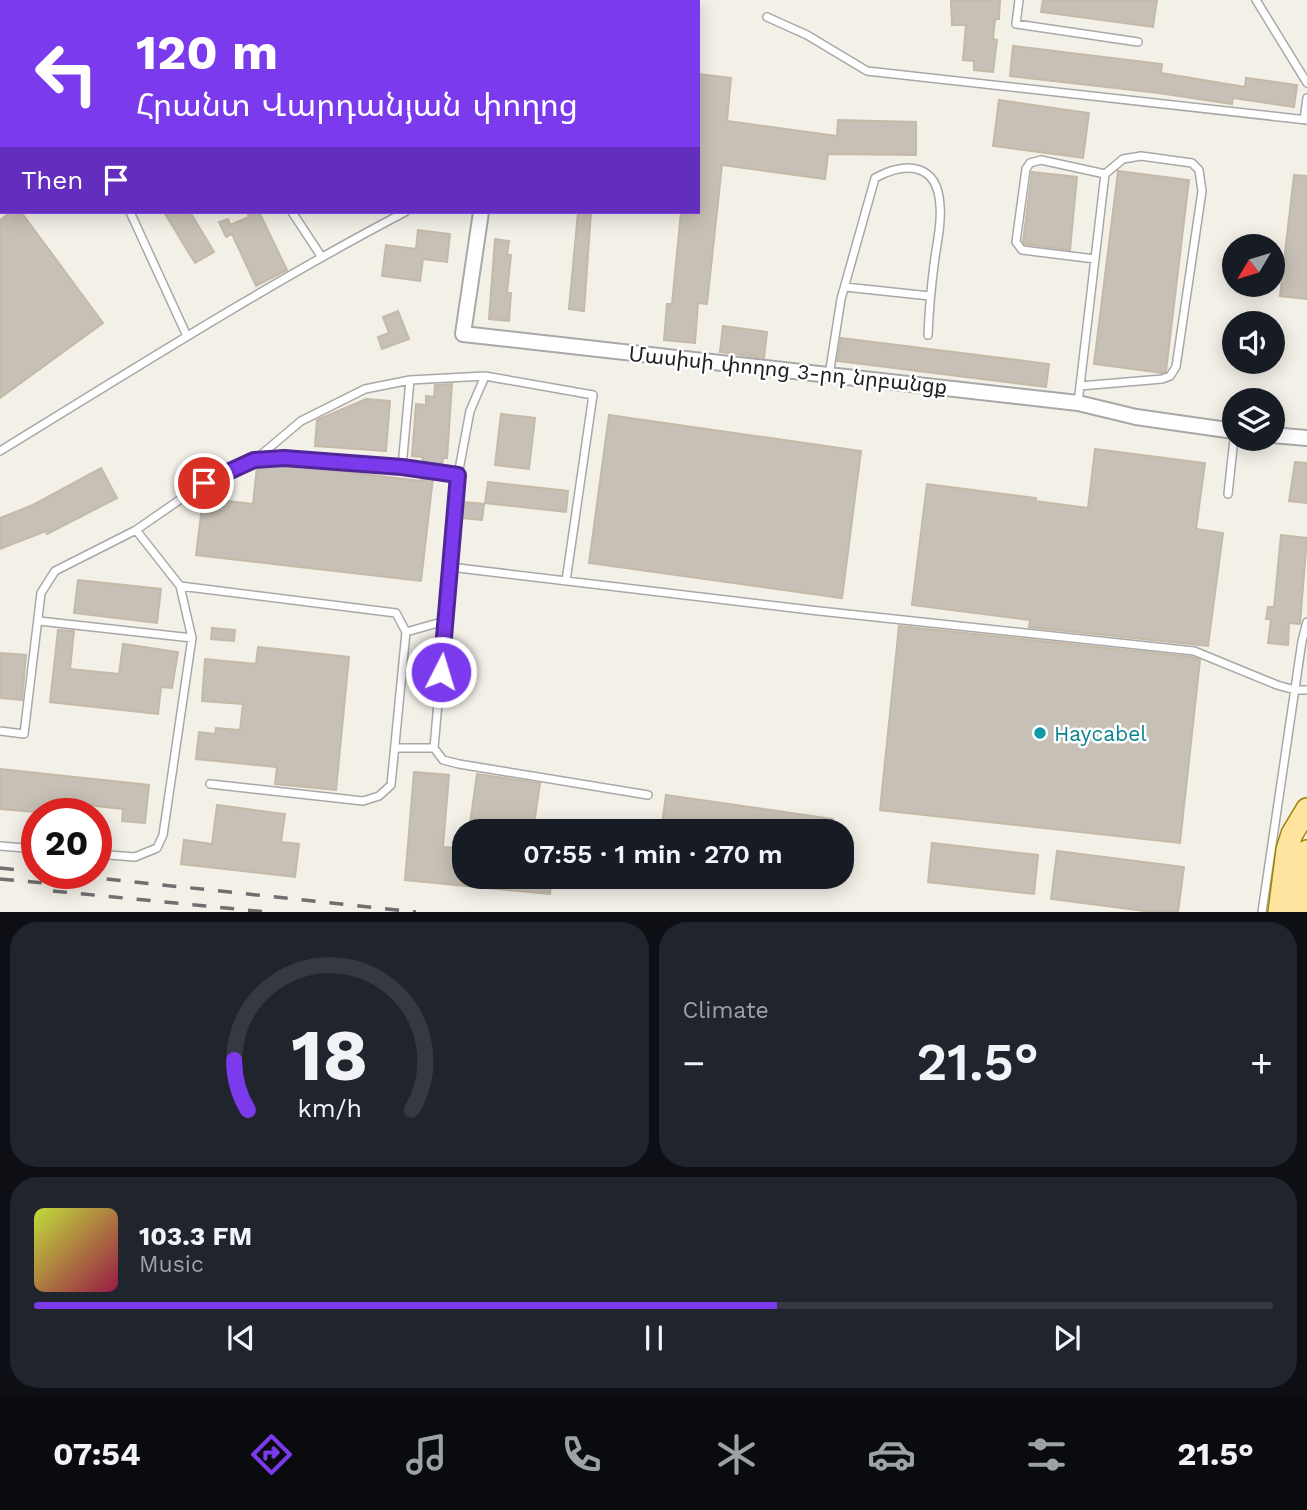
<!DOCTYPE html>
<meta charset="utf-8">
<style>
:root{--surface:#171b24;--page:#20242c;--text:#f1f3f6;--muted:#9ea1a6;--line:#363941;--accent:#7c3aed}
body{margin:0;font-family:"Work Sans","Noto Sans Armenian",sans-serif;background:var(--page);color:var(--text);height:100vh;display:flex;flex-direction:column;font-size:26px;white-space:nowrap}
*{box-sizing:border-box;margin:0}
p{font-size:23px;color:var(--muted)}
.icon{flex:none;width:38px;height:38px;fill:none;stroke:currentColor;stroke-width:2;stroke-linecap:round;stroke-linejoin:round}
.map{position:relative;height:912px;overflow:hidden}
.details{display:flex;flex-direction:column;gap:10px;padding:10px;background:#0d0f14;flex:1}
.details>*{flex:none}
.banner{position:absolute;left:0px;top:0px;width:700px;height:214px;box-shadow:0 4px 18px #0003;background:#7c3aed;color:#fff;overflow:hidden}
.needle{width:46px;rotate:232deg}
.tools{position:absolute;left:1222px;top:234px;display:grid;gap:14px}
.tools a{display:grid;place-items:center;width:63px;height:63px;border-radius:50%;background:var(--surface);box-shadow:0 4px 18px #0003;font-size:35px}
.speed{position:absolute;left:21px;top:798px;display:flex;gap:14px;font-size:35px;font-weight:700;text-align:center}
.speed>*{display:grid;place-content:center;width:91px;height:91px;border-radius:50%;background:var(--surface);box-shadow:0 4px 18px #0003;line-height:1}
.speed .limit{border:10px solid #d22;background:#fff;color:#111}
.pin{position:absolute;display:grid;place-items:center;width:60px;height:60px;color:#fff;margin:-30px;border:4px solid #fff;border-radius:50%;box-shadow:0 2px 7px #0007}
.me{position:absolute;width:77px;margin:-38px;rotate:5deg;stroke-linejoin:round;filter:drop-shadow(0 0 5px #0008)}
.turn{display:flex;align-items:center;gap:24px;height:147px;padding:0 21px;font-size:32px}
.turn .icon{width:91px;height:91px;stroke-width:2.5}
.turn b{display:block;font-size:49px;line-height:60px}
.then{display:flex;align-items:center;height:66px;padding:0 21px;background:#0003;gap:14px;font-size:26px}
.big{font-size:52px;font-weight:600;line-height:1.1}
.details .widget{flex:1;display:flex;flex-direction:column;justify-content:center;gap:10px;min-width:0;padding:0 24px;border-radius:28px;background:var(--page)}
.details .dial{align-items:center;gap:0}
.dial svg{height:182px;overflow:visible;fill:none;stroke:var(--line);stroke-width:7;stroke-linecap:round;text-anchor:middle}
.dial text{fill:var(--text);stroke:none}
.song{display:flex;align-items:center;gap:21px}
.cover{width:84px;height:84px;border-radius:10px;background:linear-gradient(135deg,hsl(70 70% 55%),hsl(340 70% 35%))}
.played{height:7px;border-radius:4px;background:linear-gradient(90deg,var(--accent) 60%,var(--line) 60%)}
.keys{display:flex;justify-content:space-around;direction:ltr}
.heat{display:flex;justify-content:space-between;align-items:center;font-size:38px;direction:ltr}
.details .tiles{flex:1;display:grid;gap:10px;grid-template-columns:1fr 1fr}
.widget:last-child{grid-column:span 2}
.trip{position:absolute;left:452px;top:819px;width:402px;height:70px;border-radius:28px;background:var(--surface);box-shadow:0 4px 18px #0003;font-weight:600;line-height:70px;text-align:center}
.tab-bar{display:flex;height:112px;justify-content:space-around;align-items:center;background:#090b0e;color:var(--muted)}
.tab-bar .icon{width:49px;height:49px}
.tab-bar .selected{color:var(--accent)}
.tab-bar b{font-size:32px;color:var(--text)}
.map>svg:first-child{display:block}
</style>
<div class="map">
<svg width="1307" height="912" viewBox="0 0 1307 912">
<rect width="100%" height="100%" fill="#f2f0e7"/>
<path fill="#c7c0b6" stroke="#c5b9a8" stroke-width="2" d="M951 0H1000L999 19H995L993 39 997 40 993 72 974 70V61L963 60 966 25H952Z
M1043 0H1157L1153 27 1041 12Z
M1013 46 1162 64 1161 73 1245 87 1246 78 1297 85 1294 107 1233 98 1232 104 1159 93 1010 76Z
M698 74 731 78 727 121 837 136 838 120 916 122V155L828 154 825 179 722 165 707 304 698 303 695 343 664 340 667 304H672L681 212H698Z
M999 100 1089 113 1083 158 993 146Z
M1118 171 1189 180 1166 371 1162 373 1094 364Z
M1032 172 1077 177 1070 250 1025 244 1023 242Z
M1294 175 1307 176V299L1280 296Z
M11 212H21L103 323 0 398V220Z
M164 212H190L214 252 195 263Z
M247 212H259L287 270 256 286 232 234 226 237 219 222 228 219 230 225 249 217Z
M578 212H591L584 311 569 309Z
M418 230 450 234 447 262 423 259 420 281 382 276 386 245 416 249Z
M495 239 509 241 507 255H511L507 293H511L509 321 489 319Z
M398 311 409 339 382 349 378 337 389 333 383 317Z
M723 326 767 332 764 358 720 352Z
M841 338 1049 364 1046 387 837 361Z
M452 384 447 458H443L442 466 422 464 423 457 412 456 416 404 426 405V396L434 397 435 385Z
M366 399 390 401 386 451 315 446 317 420Z
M501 414 535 418 529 469 495 465Z
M609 415 861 451 842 598 589 563Z
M1095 449 1205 463 1196 529 1223 533 1208 646 1029 627 1030 620 912 605 927 484 1036 498 1035 501 1088 508Z
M1295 462 1307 463V503L1289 501Z
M280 464 421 481V476L433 478 421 581 196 555 203 498 253 504 257 466Z
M101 468 117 498 47 534 46 531 0 549V518L33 505Z
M488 482 568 491 566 512 485 503Z
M463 502 484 504 482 520 462 518Z
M1281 535 1307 538 1300 624 1289 623 1288 645 1268 643 1271 619H1266L1268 607H1274Z
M78 580 161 589 157 623 74 613Z
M899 626 1192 657 1200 660 1180 843 880 810Z
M212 628 235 630 234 641 211 639Z
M58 630 74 631 70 669 119 674 123 644 178 652 172 688 161 687 158 714 50 702Z
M258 647 349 657 336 790 275 784 277 767 196 759 199 732 215 734 216 728 240 730 243 704 202 701 205 659 256 664Z
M0 653 26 655 22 700 0 698Z
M0 769 149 785 145 823 122 821 123 809 59 802 57 814 0 809Z
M414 772 449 775 443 847 464 849V877H552L550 894 405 880Z
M477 774 540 783 533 831H469Z
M666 795 833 819 831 831H661Z
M217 805 285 814 281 842 299 844 295 877 181 864 184 840 212 844Z
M932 843 1038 855 1034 894 928 882Z
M1057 851 1184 867 1178 912H1152L1051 899Z"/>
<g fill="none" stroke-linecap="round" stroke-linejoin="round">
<g stroke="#a8a8a8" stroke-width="10">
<path id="service" d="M597 0 598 2
M1019 0 1016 24 1138 42
M1256 0 1307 83
M664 2 668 0
M767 17 807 35 867 71 1307 120
M1304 120 1307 98
M130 212 187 336
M292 212 321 256
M1095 259 1022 250 1016 242 1026 169 1030 163 1041 160 1105 174
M845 287 930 296
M829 375 841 299 875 178C906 161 938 163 940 206 942 225 936 246 934 265 931 288 929 312 928 335
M1078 403 1080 386 1105 174 1123 159 1141 156 1192 163 1199 170 1202 191 1176 367 1170 376 1162 379 1080 386
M0 451C134 369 266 285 405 212
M256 459 301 421 365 389 410 380 485 376
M402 467 410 380
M1228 494 1234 439
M450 567 819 611 1194 651 1277 685 1295 690H1307
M180 586 396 613 406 632 391 785 379 796 363 801 210 784
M39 621 192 638
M406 632 445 621
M0 731 24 734 41 593 55 571 136 530
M395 748H434L458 475 470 411 485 376 593 395 566 581
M434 748 443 760 459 764 648 795
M0 846 37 849
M96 854 135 857 157 848 163 835 192 638 180 586 136 530 204 483 254 460 283 458 402 467 458 475
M1262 912 1302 641 1307 622"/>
</g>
<g stroke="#a8a8a8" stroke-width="18">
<path id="minor" d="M459 2V0
M481 212 463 334 1078 403 1136 417 1234 431
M1272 435 1307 438"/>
</g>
<g stroke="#9e8200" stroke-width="24">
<path id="primary" d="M1279 912 1287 850 1292 834 1307 809
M1300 912 1304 861 1307 851"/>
</g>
<use href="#service" stroke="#fff" stroke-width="7"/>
<use href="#minor" stroke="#fff" stroke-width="14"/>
<use href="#primary" stroke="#ffe49f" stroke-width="21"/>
<path stroke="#6f6f6f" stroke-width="3.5" stroke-dasharray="14 14" stroke-linecap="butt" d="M18 2 20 0
M40 2 42 0
M61 2 63 0
M88 2 90 0
M128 2 130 0
M164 2 166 0
M188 2 191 0
M0 17 2 15
M0 37 2 36
M0 58 2 56
M0 85 2 83
M0 119 2 118
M0 134 2 133
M0 868 26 871
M51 873 416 912
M0 879 66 885
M53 891 266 912"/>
</g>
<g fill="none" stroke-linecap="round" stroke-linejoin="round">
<g stroke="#51269a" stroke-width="18">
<path id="route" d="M204 483 254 460 284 458 402 467 458 475 441 672"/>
</g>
<use href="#route" stroke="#7c3aed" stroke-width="12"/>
</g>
<circle fill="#0f9aa8" stroke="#fff" stroke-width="2.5" cx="1040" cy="733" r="7"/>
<g text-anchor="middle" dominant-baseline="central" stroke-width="5" stroke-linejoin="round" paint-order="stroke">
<g font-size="21" fill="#212121" stroke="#fff">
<text transform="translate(788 370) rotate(6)">Մասիսի փողոց 3-րդ նրբանցք</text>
</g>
<g font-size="21" fill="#0d838f" stroke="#fff" text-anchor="start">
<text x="1054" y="733">Haycabel</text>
</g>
</g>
</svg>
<div class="tools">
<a><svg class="needle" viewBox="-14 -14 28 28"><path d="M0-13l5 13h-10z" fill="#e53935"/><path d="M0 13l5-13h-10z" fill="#9ea1a6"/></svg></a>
<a><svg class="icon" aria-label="sound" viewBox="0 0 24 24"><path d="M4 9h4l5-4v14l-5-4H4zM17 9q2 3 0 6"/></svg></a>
<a><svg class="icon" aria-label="layers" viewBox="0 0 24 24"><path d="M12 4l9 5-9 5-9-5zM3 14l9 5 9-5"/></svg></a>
</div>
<div class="speed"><div class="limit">20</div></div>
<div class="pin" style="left:204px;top:483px;background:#d93025"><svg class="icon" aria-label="arrive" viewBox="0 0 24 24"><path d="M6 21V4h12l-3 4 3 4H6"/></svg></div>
<svg class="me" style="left:441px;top:672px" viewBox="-20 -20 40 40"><circle r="17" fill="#7c3aed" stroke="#fff" stroke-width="3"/><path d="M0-11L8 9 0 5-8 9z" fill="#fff"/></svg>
<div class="trip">07:55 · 1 min · 270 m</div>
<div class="banner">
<div class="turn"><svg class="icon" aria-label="left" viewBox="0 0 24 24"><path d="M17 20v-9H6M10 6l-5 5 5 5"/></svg><div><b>120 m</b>Հրանտ Վարդանյան փողոց</div></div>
<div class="then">Then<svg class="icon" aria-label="arrive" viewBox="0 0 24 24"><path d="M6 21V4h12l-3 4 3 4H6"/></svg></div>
</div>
</div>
<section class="details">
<div class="tiles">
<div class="widget dial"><svg viewBox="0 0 100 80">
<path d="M14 69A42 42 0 1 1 86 69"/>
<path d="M14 69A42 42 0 0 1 8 47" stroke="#7c3aed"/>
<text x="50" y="56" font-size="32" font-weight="700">18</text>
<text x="50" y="72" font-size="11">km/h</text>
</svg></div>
<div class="widget"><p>Climate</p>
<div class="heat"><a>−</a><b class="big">21.5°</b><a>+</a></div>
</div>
<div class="widget">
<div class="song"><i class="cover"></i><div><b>103.3 FM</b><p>Music</p></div></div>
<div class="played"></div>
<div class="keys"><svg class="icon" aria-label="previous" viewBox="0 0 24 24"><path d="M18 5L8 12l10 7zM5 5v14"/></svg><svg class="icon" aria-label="pause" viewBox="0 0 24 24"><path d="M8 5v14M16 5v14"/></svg><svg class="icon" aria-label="next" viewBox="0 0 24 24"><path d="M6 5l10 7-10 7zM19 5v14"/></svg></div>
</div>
</div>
</section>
<nav class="tab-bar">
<b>07:54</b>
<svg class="icon selected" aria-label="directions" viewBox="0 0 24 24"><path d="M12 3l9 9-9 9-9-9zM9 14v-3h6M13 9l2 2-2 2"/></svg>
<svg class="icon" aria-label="music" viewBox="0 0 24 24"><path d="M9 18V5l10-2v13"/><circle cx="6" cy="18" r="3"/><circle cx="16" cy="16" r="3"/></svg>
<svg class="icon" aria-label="phone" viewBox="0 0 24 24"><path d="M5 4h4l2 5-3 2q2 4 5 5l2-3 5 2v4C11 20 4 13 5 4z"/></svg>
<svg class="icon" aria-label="climate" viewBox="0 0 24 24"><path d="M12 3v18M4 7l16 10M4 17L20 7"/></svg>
<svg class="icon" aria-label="car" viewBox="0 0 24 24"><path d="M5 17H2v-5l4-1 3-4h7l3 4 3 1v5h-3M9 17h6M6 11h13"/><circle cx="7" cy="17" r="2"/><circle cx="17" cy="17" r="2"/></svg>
<svg class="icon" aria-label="filters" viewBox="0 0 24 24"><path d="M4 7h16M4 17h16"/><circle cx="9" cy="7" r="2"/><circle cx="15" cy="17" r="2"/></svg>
<b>21.5°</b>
</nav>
